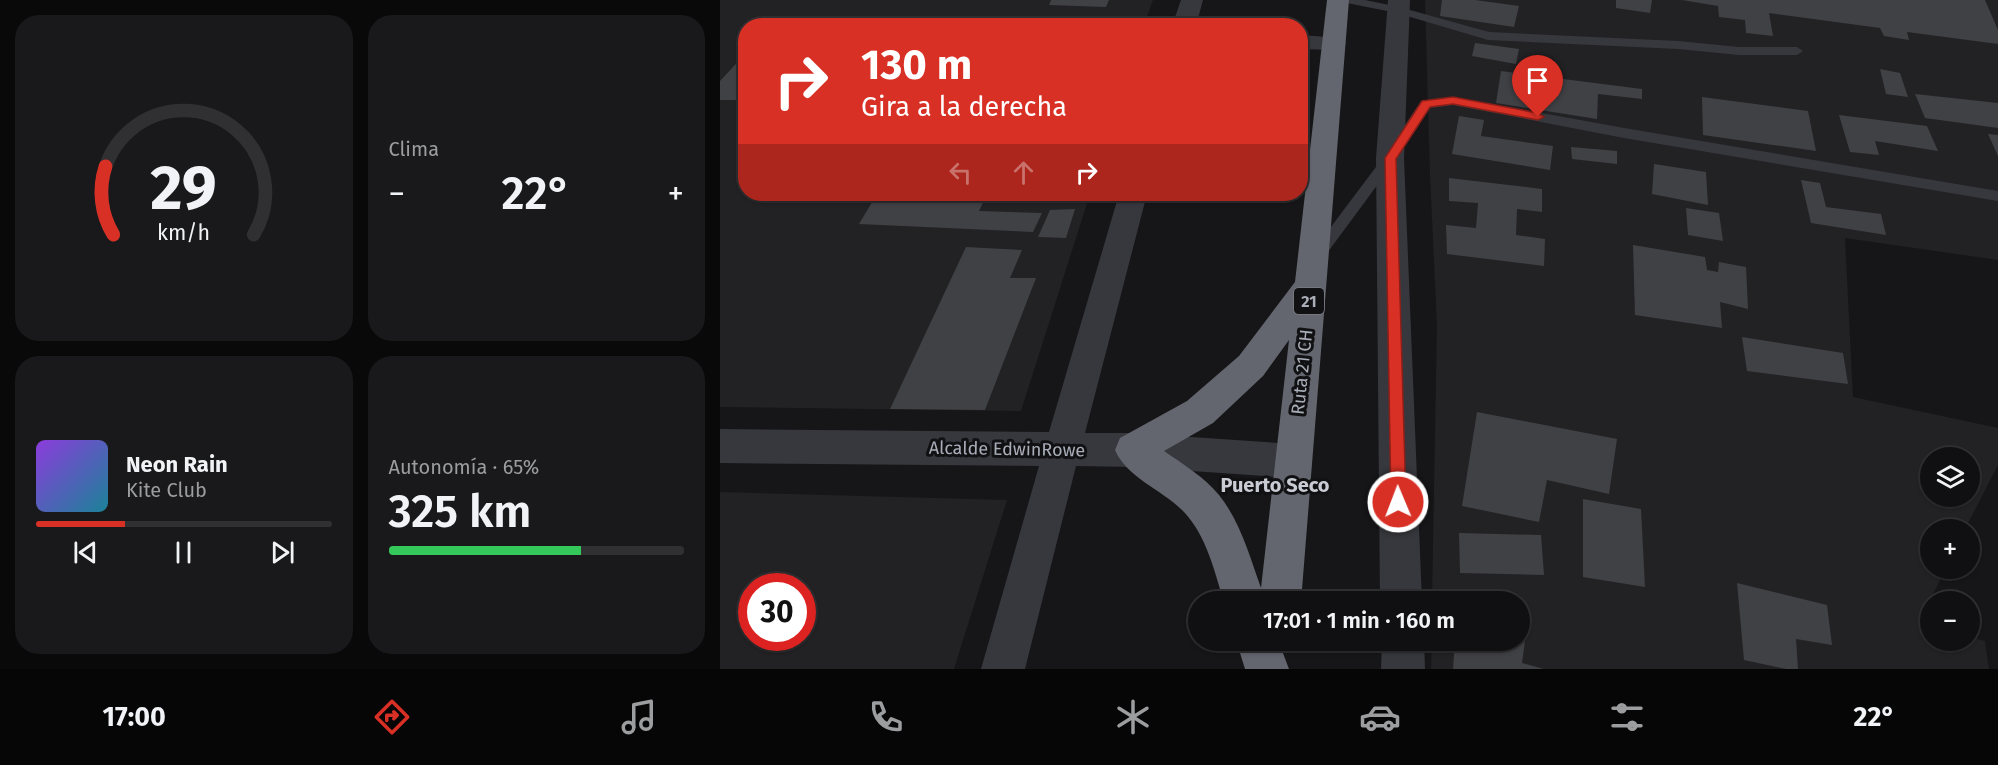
<!DOCTYPE html>
<html lang="es">
<meta charset="utf-8">
<style>
:root{--surface:#101012;--page:#19191b;--text:#f1f3f6;--muted:#9c9d9f;--line:#303032;--accent:#d93025}
body{margin:0;font-family:"Fira Sans",sans-serif;background:var(--page);color:var(--text);height:100vh;display:flex;flex-direction:column;font-size:22px;white-space:nowrap}
*{box-sizing:border-box;margin:0}
p{font-size:20px;color:var(--muted)}
.icon{flex:none;width:33px;height:33px;fill:none;stroke:currentColor;stroke-width:2;stroke-linecap:round;stroke-linejoin:round}
.map{position:relative;flex:1;overflow:hidden}
.details{display:flex;flex-direction:column;gap:15px;padding:15px;background:#09090a;width:720px}
.details>*{flex:none}
.banner{position:absolute;left:18px;top:18px;width:570px;height:183px;border-radius:24px;box-shadow:0 2px 4px #0004,0 0 0 2px var(--line);background:#d93025;color:#fff;overflow:hidden}
.fabs{position:absolute;left:1200px;top:447px;display:grid;gap:12px}
.fabs a{display:grid;place-items:center;width:60px;height:60px;border-radius:50%;background:var(--surface);box-shadow:0 2px 4px #0004,0 0 0 2px var(--line);font-size:30px}
.speed{position:absolute;left:18px;top:573px;display:flex;gap:12px;font-size:30px;font-weight:700;text-align:center}
.speed>*{display:grid;place-content:center;width:78px;height:78px;border-radius:50%;background:var(--surface);box-shadow:0 2px 4px #0004,0 0 0 2px var(--line);line-height:1}
.speed .limit{border:9px solid #d22;background:#fff;color:#111}
.pin{position:absolute;display:grid;place-items:center;width:51px;height:51px;color:#fff;margin:-62px -26px;border-radius:50% 50% 50% 0;rotate:-45deg;box-shadow:0 0 6px #0007}
.pin .icon{rotate:45deg}
.me{position:absolute;width:66px;margin:-33px;rotate:359deg;stroke-linejoin:round;filter:drop-shadow(0 0 4px #0008)}
.turn{display:flex;align-items:center;gap:21px;height:126px;padding:0 24px;font-size:27px}
.turn .icon{width:78px;height:78px;stroke-width:2.5}
.turn b{display:block;font-size:42px;line-height:51px}
.lanes{display:flex;align-items:center;height:57px;padding:0 24px;background:#0003;justify-content:center;gap:30px;direction:ltr}
.lanes .off{opacity:.35}
.big{font-size:45px;font-weight:600;line-height:1.1}
.details .card{flex:1;display:flex;flex-direction:column;justify-content:center;gap:9px;min-width:0;padding:0 21px;border-radius:24px;background:var(--page)}
.details .dial{align-items:center;gap:0}
.dial svg{height:156px;overflow:visible;fill:none;stroke:var(--line);stroke-width:7;stroke-linecap:round;text-anchor:middle}
.dial text{fill:var(--text);stroke:none}
.song{display:flex;align-items:center;gap:18px}
.cover{width:72px;height:72px;border-radius:9px;background:linear-gradient(135deg,hsl(270 70% 55%),hsl(190 70% 35%))}
.played{height:6px;border-radius:3px;background:linear-gradient(90deg,var(--accent) 30%,var(--line) 30%)}
.keys{display:flex;justify-content:space-around;direction:ltr}
.heat{display:flex;justify-content:space-between;align-items:center;font-size:33px;direction:ltr}
.charge{height:9px;border-radius:4px;background:linear-gradient(90deg,#34c759 65%,var(--line) 0)}
.details .tiles{flex:1;display:grid;gap:15px;grid-template-columns:repeat(2,1fr)}
.trip{position:absolute;left:468px;top:591px;width:342px;height:60px;border-radius:30px;background:var(--surface);box-shadow:0 2px 4px #0004,0 0 0 2px var(--line);font-weight:600;line-height:60px;text-align:center}
.dock{display:flex;height:96px;justify-content:space-around;align-items:center;background:#060607;color:var(--muted)}
.dock .icon{width:42px;height:42px}
.dock .active{color:var(--accent)}
.dock b{font-size:27px;color:var(--text)}
main{display:flex;flex:1;min-height:0}
.map>svg:first-child{display:block}
</style>
<main>
<section class="details">
<div class="tiles">
<div class="card dial"><svg viewBox="0 0 100 80">
<path d="M14 69A42 42 0 1 1 86 69"/>
<path d="M14 69A42 42 0 0 1 10 34" stroke="#d93025"/>
<text x="50" y="56" font-size="32" font-weight="700">29</text>
<text x="50" y="72" font-size="11">km/h</text>
</svg></div>
<div class="card"><p>Clima</p>
<div class="heat"><a>−</a><b class="big">22°</b><a>+</a></div>
</div>
<div class="card">
<div class="song"><i class="cover"></i><div><b>Neon Rain</b><p>Kite Club</p></div></div>
<div class="played"></div>
<div class="keys"><svg class="icon" aria-label="previous" viewBox="0 0 24 24"><path d="M18 5L8 12l10 7zM5 5v14"/></svg><svg class="icon" aria-label="pause" viewBox="0 0 24 24"><path d="M8 5v14M16 5v14"/></svg><svg class="icon" aria-label="next" viewBox="0 0 24 24"><path d="M6 5l10 7-10 7zM19 5v14"/></svg></div>
</div>
<div class="card"><p>Autonomía · 65%</p><b class="big">325 km</b><div class="charge"></div></div>
</div>
</section>
<div class="map">
<svg width="1278" height="669" viewBox="0 0 1278 669">
<rect width="100%" height="100%" fill="#161618"/>
<path fill="#222225" fill-rule="evenodd" d="M0 0H433L424 25 26 26V194H370L301 411 0 407Z
M705 0H1278V260L1125 238 1133 397 1278 428V465L1245 529 1210 530V568L1226 569 1198 623 1210 627V640H1250V637L1265 641 1269 669H711L712 641 800 640V602L712 601 717 325 710 175ZM1210 458H1250V496H1210Z
M0 492 287 500 234 669H0ZM82 586V638H32V586Z"/>
<path fill="#404145" d="M331 0H389L386 7 329 5Z
M722 0H755L799 6 794 27 720 16Z
M896 0H932L930 13 896 8Z
M962 0H1265L1278 30V44L1187 32 1189 40 1164 36 1160 28 1049 13 1053 36 1026 33 1025 20 999 17 998 6Z
M755 43 799 49 796 64 752 56Z
M26 53V100H0V81Z
M1160 69 1180 73 1188 97 1166 94Z
M781 71 922 89V99L878 94 877 119 776 103Z
M1195 94 1278 103V128L1205 118Z
M982 97 1088 111 1096 151 983 135Z
M1119 115 1207 126 1218 151 1155 141 1159 155 1130 152Z
M739 116 764 120 761 136 833 146 830 170 732 154Z
M1268 134 1278 135V156Z
M851 147 897 151V164L852 159Z
M934 164 986 172 988 205 932 194Z
M729 178 822 189V212L797 209 796 235 825 239 824 266 727 254 726 225 756 228 758 203 729 201Z
M1081 180 1100 183 1106 207 1161 214 1166 235 1091 223Z
M157 194H267L259 211 322 213 313 232 139 224Z
M966 208 999 213 1003 241 968 235Z
M355 209 346 238 318 237 330 210Z
M913 245 985 257 987 270 998 272 999 262 1026 267 1028 309 1000 302 1002 328 915 315Z
M246 247 302 250 290 278H316L265 410 170 409Z
M1022 337 1123 353 1128 384 1027 371Z
M757 412 897 439 889 494 827 480 819 522 742 506Z
M863 499 921 509 925 587 863 577Z
M739 533 821 535 824 575 740 573Z
M1017 583 1107 605 1112 645 1076 639 1078 669H1066L1024 660Z
M800 624 807 626 802 663 824 669H733L735 640H800Z"/>
<g fill="none" stroke-linecap="round" stroke-linejoin="round">
<path fill="#37383d" fill-rule="evenodd" d="M621 0H645L679 7 769 32 958 41 1019 47H1077L1083 51 1077 55H1019L958 49 768 40 677 13 627 3Z
M733 97 904 128 1278 191V201L904 138 733 105 710 108 675 161 602 260H592L589 256 592 252 665 155 701 101Z"/>
<path fill="#37383d" fill-rule="evenodd" d="M461 0H483L476 26H452Z
M668 0H690L684 158 702 602H660L656 158Z
M580 35 622 38 626 43 622 48 614 50 580 49Z
M399 194H427L365 433H413L573 444 586 449 591 461 586 473 573 478 413 467 356 466 305 669H261L319 466 0 463V429L329 432Z
M662 640H704L705 669H661Z"/>
<path fill="#63666e" fill-rule="evenodd" d="M607 0H629L581 602H504C494 570 487 537 464 512 443 490 407 478 395 450L400 438 467 401 519 356 575 282ZM569 340 541 588C530 557 520 521 499 495 484 477 463 464 444 451L493 423 543 376Z
M516 640H558L569 669H525Z"/>
</g>
<path fill="#d93025" stroke="#8d1f18" stroke-width="1.5" d="M733 97 818 113 824 117 818 120 733 104 710 107 676 159 686 502 684 507 678 509 673 507 671 502 665 158 702 101Z"/>
<g text-anchor="middle" dominant-baseline="central" stroke-width="6" stroke-linejoin="round" paint-order="stroke">
<rect fill="#111113" stroke="#7b7e86" stroke-width="1.5" x="574" y="288" width="30" height="26" rx="4.5"/>
<g font-size="16" font-weight="bold" fill="#a8adb8">
<text x="589" y="301">21</text>
</g>
<g font-size="18" fill="#a8adb8" stroke="#111113">
<text transform="translate(582 372) rotate(-84)">Ruta 21 CH</text>
<text transform="translate(287 449) rotate(1)">Alcalde EdwinRowe</text>
</g>
<g font-size="20" font-weight="bold" fill="#c9ccd4" stroke="#111113">
<text x="555" y="485">Puerto Seco</text>
</g>
</g>
</svg>
<div class="fabs">
<a><svg class="icon" aria-label="layers" viewBox="0 0 24 24"><path d="M12 4l9 5-9 5-9-5zM3 14l9 5 9-5"/></svg></a>
<a>+</a>
<a>−</a>
</div>
<div class="speed"><div class="limit">30</div></div>
<div class="pin" style="left:818px;top:117px;background:#d93025"><svg class="icon" aria-label="arrive" viewBox="0 0 24 24"><path d="M6 21V4h12l-3 4 3 4H6"/></svg></div>
<svg class="me" style="left:678px;top:502px" viewBox="-20 -20 40 40"><circle r="17" fill="#d93025" stroke="#fff" stroke-width="3"/><path d="M0-11L8 9 0 5-8 9z" fill="#fff"/></svg>
<div class="trip">17:01 · 1 min · 160 m</div>
<div class="banner">
<div class="turn"><svg class="icon" aria-label="right" viewBox="0 0 24 24"><path d="M7 20v-9h11M14 6l5 5-5 5"/></svg><div><b>130 m</b>Gira a la derecha</div></div>
<div class="lanes"><svg class="icon off" aria-label="left" viewBox="0 0 24 24"><path d="M17 20v-9H6M10 6l-5 5 5 5"/></svg><svg class="icon off" aria-label="ahead" viewBox="0 0 24 24"><path d="M12 20V5M6 11l6-6 6 6"/></svg><svg class="icon" aria-label="right" viewBox="0 0 24 24"><path d="M7 20v-9h11M14 6l5 5-5 5"/></svg></div>
</div>
</div>
</main>
<nav class="dock">
<b>17:00</b>
<svg class="icon active" aria-label="directions" viewBox="0 0 24 24"><path d="M12 3l9 9-9 9-9-9zM9 14v-3h6M13 9l2 2-2 2"/></svg>
<svg class="icon" aria-label="music" viewBox="0 0 24 24"><path d="M9 18V5l10-2v13"/><circle cx="6" cy="18" r="3"/><circle cx="16" cy="16" r="3"/></svg>
<svg class="icon" aria-label="phone" viewBox="0 0 24 24"><path d="M5 4h4l2 5-3 2q2 4 5 5l2-3 5 2v4C11 20 4 13 5 4z"/></svg>
<svg class="icon" aria-label="climate" viewBox="0 0 24 24"><path d="M12 3v18M4 7l16 10M4 17L20 7"/></svg>
<svg class="icon" aria-label="car" viewBox="0 0 24 24"><path d="M5 17H2v-5l4-1 3-4h7l3 4 3 1v5h-3M9 17h6M6 11h13"/><circle cx="7" cy="17" r="2"/><circle cx="17" cy="17" r="2"/></svg>
<svg class="icon" aria-label="filters" viewBox="0 0 24 24"><path d="M4 7h16M4 17h16"/><circle cx="9" cy="7" r="2"/><circle cx="15" cy="17" r="2"/></svg>
<b>22°</b>
</nav>
